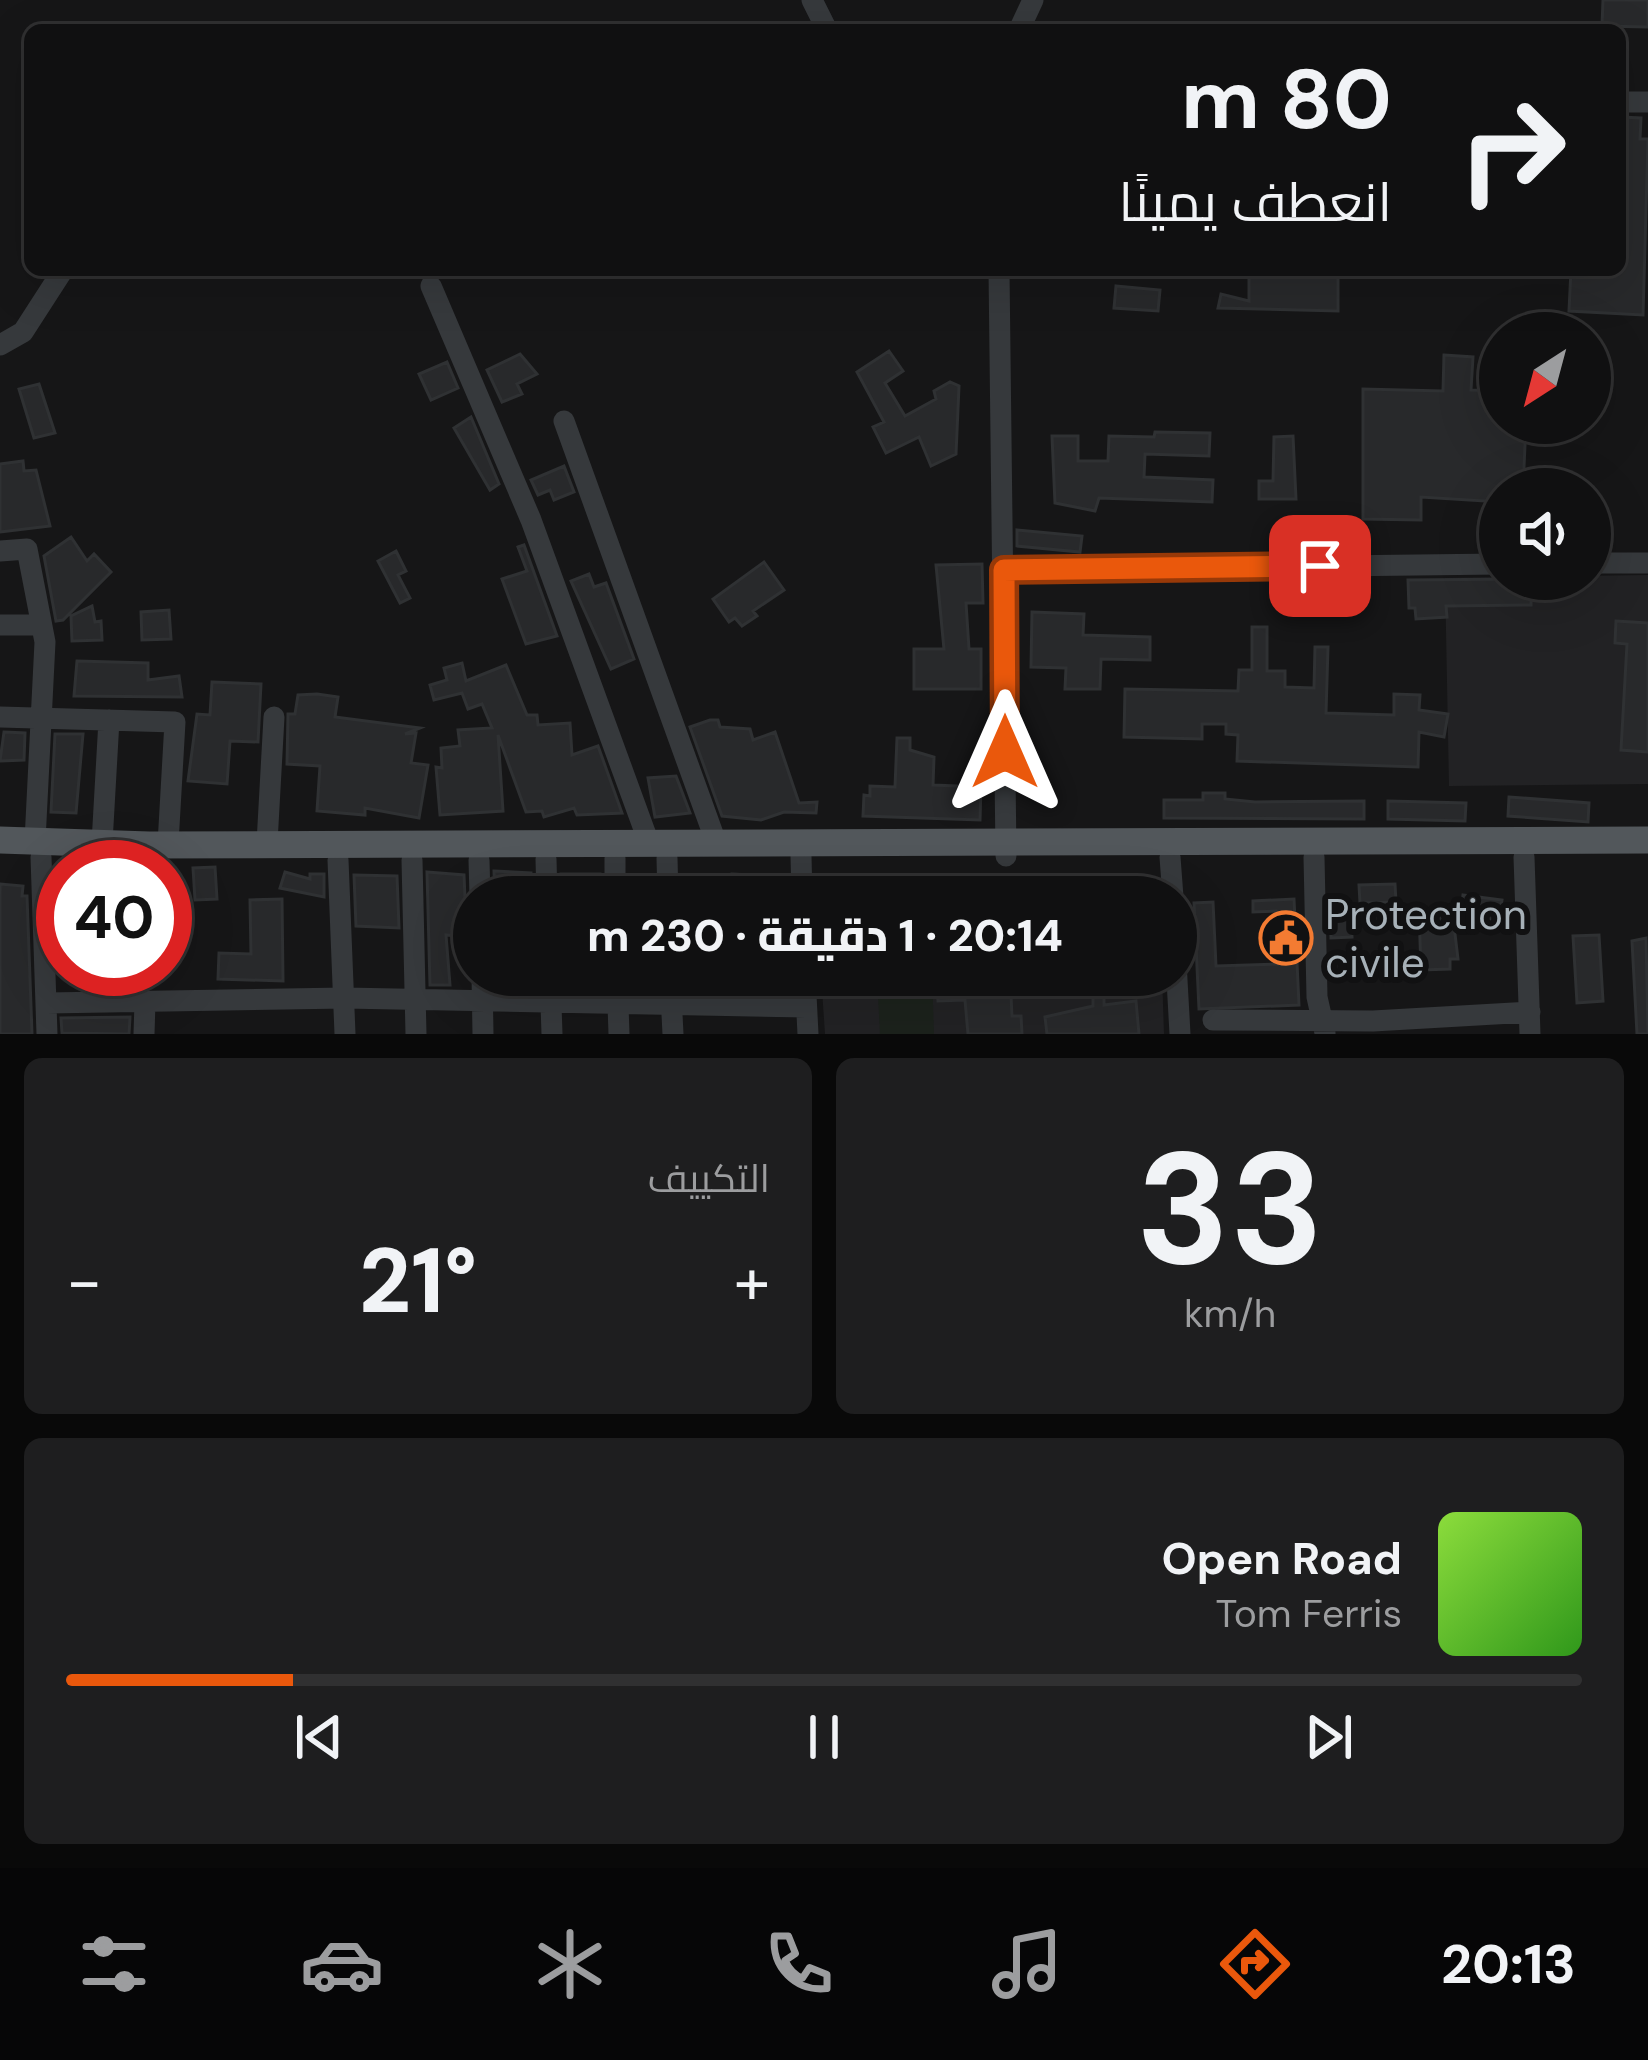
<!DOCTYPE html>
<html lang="ar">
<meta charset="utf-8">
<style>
:root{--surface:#101011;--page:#1e1e1f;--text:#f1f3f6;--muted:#9c9d9f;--line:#303031;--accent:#ea580c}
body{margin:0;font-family:"DM Sans",Cairo,sans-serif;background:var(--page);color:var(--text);direction:rtl;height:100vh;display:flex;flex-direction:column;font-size:45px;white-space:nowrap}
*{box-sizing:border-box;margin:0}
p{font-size:39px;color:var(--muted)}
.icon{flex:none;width:66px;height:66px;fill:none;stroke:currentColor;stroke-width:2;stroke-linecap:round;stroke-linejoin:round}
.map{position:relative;height:1034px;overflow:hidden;direction:ltr}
.details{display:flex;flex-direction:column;gap:24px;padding:24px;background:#090909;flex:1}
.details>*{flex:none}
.top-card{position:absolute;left:24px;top:24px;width:1602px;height:252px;border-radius:18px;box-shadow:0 12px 48px #0002,0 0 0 3px var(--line);direction:rtl;background:#101011;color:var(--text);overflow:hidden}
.needle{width:78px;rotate:216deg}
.buttons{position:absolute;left:1479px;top:312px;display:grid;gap:24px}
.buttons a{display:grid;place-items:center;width:132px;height:132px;border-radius:50%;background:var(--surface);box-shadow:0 12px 48px #0002,0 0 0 3px var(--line);font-size:60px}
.speed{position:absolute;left:36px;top:840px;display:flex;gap:24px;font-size:60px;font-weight:700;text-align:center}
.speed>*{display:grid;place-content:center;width:156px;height:156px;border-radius:50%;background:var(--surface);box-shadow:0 12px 48px #0002,0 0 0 3px var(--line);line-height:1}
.speed .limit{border:18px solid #d22;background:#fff;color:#111}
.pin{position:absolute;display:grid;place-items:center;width:102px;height:102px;color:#fff;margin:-51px;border-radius:24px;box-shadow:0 6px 18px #0006}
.me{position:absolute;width:132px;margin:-66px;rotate:0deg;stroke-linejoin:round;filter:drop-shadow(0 0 9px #0008)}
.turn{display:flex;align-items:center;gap:42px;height:252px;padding:0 36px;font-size:54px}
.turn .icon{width:156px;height:156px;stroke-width:2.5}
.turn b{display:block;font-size:84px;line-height:102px}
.big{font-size:90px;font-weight:800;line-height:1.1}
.details .tile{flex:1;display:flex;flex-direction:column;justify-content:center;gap:18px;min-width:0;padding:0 42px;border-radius:18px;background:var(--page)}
.details .dial{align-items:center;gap:0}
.dial b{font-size:156px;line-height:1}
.song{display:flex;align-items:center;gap:36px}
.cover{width:144px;height:144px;border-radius:18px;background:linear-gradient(135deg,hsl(90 70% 55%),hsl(110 70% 35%))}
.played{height:12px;border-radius:6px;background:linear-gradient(90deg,var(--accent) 15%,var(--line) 15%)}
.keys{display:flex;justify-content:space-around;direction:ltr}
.heat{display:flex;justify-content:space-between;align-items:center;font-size:66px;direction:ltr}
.details .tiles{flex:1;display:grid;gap:24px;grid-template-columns:1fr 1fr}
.tile:last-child{grid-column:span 2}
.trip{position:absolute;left:453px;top:876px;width:744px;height:120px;border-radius:60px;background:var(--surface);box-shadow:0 12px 48px #0002,0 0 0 3px var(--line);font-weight:800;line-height:120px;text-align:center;direction:rtl}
.dock{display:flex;height:192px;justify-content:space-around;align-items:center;background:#060607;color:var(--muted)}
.dock .icon{width:84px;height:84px}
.dock .active{color:var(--accent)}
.dock b{font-size:54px;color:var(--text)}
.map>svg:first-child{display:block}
</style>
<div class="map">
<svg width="1648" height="1034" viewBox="0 0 1648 1034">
<rect width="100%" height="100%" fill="#161617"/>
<path fill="#222224" d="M1648 575V784L1449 786 1445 578Z
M821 975H1162L1164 1034H825Z"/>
<path fill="#1c221c" d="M877 975H932L934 1034H880Z"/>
<path fill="#28292b" stroke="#2f3133" stroke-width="3" d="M1603 0H1648V27L1602 26Z
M1620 117 1641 118 1640 139H1648L1643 315 1569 311 1571 270H1620Z
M1249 270H1338V311L1218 308 1221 294 1249 301Z
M1116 286 1160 290 1158 311 1114 308Z
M889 351 903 371 885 383 905 416 936 399 934 391 950 382 959 386 956 454 931 466 919 437 886 453 873 427 884 422 857 372Z
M520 354 537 374 517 384 522 394 502 402 487 370Z
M1444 355 1473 357 1471 390 1500 391V423H1526L1523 489H1500V502L1421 497V520L1363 519V389L1443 391Z
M447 362 458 388 431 400 419 374Z
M39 384 55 433 34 438 19 389Z
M471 417 499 484 490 490 454 428Z
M1155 432 1210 433 1209 456 1145 454 1144 477 1213 480 1212 502 1099 498 1095 511 1055 503 1052 436H1078V461H1108L1109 436 1154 437Z
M1293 436 1296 499H1259V481H1273L1274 437Z
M23 461 24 471 36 470 50 526 0 532V464Z
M564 466 574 492 554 500 550 490 538 495 531 480Z
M1017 530 1082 536 1080 552 1017 546Z
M71 537 87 561 94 554 111 572 63 620 56 621 44 556Z
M524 545 557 636 526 644 502 579 527 571 518 547Z
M396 551 406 571 398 575 410 598 400 603 378 561Z
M764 562 784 590 753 611 757 616 742 626 735 618 729 622 713 599Z
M982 564 983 603H966L969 649H981V689H914V649H944L936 565Z
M589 574 594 587 606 583 634 659 611 669 571 581Z
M1531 579V605L1446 606 1447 617 1416 619 1415 608H1409L1408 580Z
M92 606 95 622 101 621 102 640 72 641 71 616Z
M169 610 171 639 142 640 141 612Z
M1032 612 1084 614 1083 635 1150 637V660L1101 659 1100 689H1065L1066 668 1031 667Z
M1616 621 1648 623V752L1621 750 1627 644 1615 643Z
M1252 627H1267V671H1285V687L1314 688 1315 647H1328L1326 713 1394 715V694L1420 695 1419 710 1448 714 1444 737 1419 732 1418 767 1237 761 1238 735 1226 734V724H1202V739L1124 737 1125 689 1238 691 1239 670H1252Z
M77 661 148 663V680L179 676 182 697 74 696Z
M462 663 466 681 506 665 527 715H537L538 725 570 723 572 755 598 746 622 813 577 815 574 808 544 817 542 811 526 812 498 735 503 811 440 815 436 767 442 768 441 748 460 746 458 730 492 728 482 704 468 709 462 693 434 700 430 685 447 680 444 668Z
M212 682 261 684 258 742 230 741 227 784 188 781 197 714 210 715Z
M317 694 338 697 335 717 420 728 405 734 416 733 411 763 428 765 419 818 365 808V815L317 811 320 766 287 764 288 714H295L298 695Z
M710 720H718L720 727 750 729 753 740 775 732 799 803 817 802 816 813 784 812 761 820 722 816 690 727Z
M4 732 25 733 24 760 0 761Z
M55 734H83L76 813 51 812Z
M897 738H910V750L934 757 933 785 981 787 980 820 863 816 864 795 870 796V786L895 787Z
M676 776 690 813 655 817 648 778Z
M1203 793H1225V799L1255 802 1364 801V819L1164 818V800H1203Z
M1509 797 1589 803 1588 822 1508 816Z
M1388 801 1466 803 1465 821 1388 819Z
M215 867 217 899 195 900 193 868Z
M494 871 531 873 532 897H495Z
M285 872 310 879V874H324V897L280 888Z
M427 872 464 875 465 899 473 910 471 937 446 935 450 985H430Z
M561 874H600V897H562Z
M732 874 770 876 769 897H683L682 877 732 879Z
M354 875 397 876 399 928 356 926Z
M0 884 23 886 22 896H27L32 1034H0Z
M1395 884 1396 902 1360 903 1359 885Z
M1463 895 1502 900 1499 921 1460 916Z
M282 899 283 981 218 979 219 953 251 954 250 900Z
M1294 899 1299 1005 1199 1009 1194 903 1213 902 1216 966 1278 964 1276 911 1253 912V901Z
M1350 904 1352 937 1331 938 1330 906Z
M1452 909 1458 959H1450V969L1421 970 1419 910Z
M1599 935 1603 1001 1577 1003 1573 936Z
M1646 938 1648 1034H1637L1632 941Z
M685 975H728L729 990H686Z
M927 975H1010L1012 1016H1021L1022 1034H968L965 1000 938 1001 937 987 928 988Z
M1093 975H1104V1005L1136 1001 1139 1034H1047L1045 1017 1093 1006Z
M130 1017 129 1034 62 1033 61 1018Z"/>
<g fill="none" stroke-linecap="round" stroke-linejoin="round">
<path stroke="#36393c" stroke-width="21" d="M812 0 827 30
M1019 30 1033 0
M1620 102H1648
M999 270 1006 856
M431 286 531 520 649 843
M0 345 23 332 63 270
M564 421 716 842
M0 551 27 549 45 642 35 841
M1590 563H1648
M1005 570 1500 564
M0 625H41
M0 717 175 722 168 844
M102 843 109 720
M267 843 274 717
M801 856 802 897
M41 857 47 1034
M1170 857 1173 897
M1314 857 1317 997 1325 1033
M1524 857 1530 1034
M615 858V897
M667 858 668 897
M127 859 128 867
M546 859 547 897
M338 860 345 1034
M412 860 416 1034
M479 860 480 897
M1176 962 1180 1034
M136 969 138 996 145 1002 144 1034
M482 975 483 1034
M550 975 552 1034
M617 975 619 1034
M670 975 673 1034
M805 975 808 1034
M47 1003 345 998 806 1007
M1213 1020 1373 1021 1530 1012"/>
<path stroke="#52575b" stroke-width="27" d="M0 840 149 845 1648 840"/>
</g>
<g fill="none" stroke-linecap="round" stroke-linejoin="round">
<g stroke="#983908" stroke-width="30">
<path id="route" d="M1005 752 1004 570 1320 566"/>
</g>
<use href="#route" stroke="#ea580c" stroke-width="21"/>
</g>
<defs>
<g id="civic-ring" transform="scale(2.7)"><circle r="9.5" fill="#111112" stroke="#f37b32" stroke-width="1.5"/><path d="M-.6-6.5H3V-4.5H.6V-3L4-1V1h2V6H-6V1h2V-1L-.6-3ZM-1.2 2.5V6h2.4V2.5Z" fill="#f37b32"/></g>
</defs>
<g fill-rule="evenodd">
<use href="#civic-ring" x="1286" y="938"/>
</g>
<g text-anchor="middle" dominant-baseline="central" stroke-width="12" stroke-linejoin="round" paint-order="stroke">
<g font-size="42" fill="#a7b1b8" stroke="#111112" text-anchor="start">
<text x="1325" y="914">Protection<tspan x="1325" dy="48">civile</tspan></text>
</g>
</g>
</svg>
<div class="buttons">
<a><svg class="needle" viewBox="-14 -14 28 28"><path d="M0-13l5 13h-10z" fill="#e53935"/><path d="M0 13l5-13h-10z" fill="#9c9d9f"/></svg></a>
<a><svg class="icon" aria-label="sound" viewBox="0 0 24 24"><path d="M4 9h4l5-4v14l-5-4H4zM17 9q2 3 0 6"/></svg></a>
</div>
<div class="speed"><div class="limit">40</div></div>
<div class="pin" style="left:1320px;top:566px;background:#d93025"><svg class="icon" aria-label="arrive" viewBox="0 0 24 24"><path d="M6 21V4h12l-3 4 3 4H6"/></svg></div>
<svg class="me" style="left:1005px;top:752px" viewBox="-20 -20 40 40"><path d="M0-17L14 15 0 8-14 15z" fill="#ea580c" stroke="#fff" stroke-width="4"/></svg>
<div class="trip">20:14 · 1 دقيقة · 230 m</div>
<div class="top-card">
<div class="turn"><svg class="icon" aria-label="right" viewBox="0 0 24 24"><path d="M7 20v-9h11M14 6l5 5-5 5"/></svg><div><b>80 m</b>انعطف يمينًا</div></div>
</div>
</div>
<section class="details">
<div class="tiles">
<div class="tile dial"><b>33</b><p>km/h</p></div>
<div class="tile"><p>التكييف</p>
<div class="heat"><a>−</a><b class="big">21°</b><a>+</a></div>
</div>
<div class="tile">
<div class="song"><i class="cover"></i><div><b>Open Road</b><p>Tom Ferris</p></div></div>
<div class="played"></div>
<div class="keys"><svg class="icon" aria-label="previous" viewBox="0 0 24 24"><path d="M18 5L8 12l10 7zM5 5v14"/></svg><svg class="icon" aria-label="pause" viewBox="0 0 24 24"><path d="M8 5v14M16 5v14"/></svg><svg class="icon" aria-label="next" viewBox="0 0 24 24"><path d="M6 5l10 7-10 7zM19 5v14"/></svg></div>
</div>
</div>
</section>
<nav class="dock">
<b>20:13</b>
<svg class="icon active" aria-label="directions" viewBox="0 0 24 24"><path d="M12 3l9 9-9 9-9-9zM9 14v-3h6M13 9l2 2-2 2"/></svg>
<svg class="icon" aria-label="music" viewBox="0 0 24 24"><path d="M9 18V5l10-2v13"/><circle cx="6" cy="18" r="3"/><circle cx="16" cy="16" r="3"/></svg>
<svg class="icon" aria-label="phone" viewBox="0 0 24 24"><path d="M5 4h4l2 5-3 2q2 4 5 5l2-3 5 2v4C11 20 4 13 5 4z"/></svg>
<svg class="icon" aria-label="climate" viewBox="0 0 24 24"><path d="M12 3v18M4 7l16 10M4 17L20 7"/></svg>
<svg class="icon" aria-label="car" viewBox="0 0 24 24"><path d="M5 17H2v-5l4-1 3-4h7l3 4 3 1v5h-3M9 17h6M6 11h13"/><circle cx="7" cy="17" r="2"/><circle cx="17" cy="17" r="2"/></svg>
<svg class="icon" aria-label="filters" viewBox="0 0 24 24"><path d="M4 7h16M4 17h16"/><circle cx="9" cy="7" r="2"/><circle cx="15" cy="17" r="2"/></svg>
</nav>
